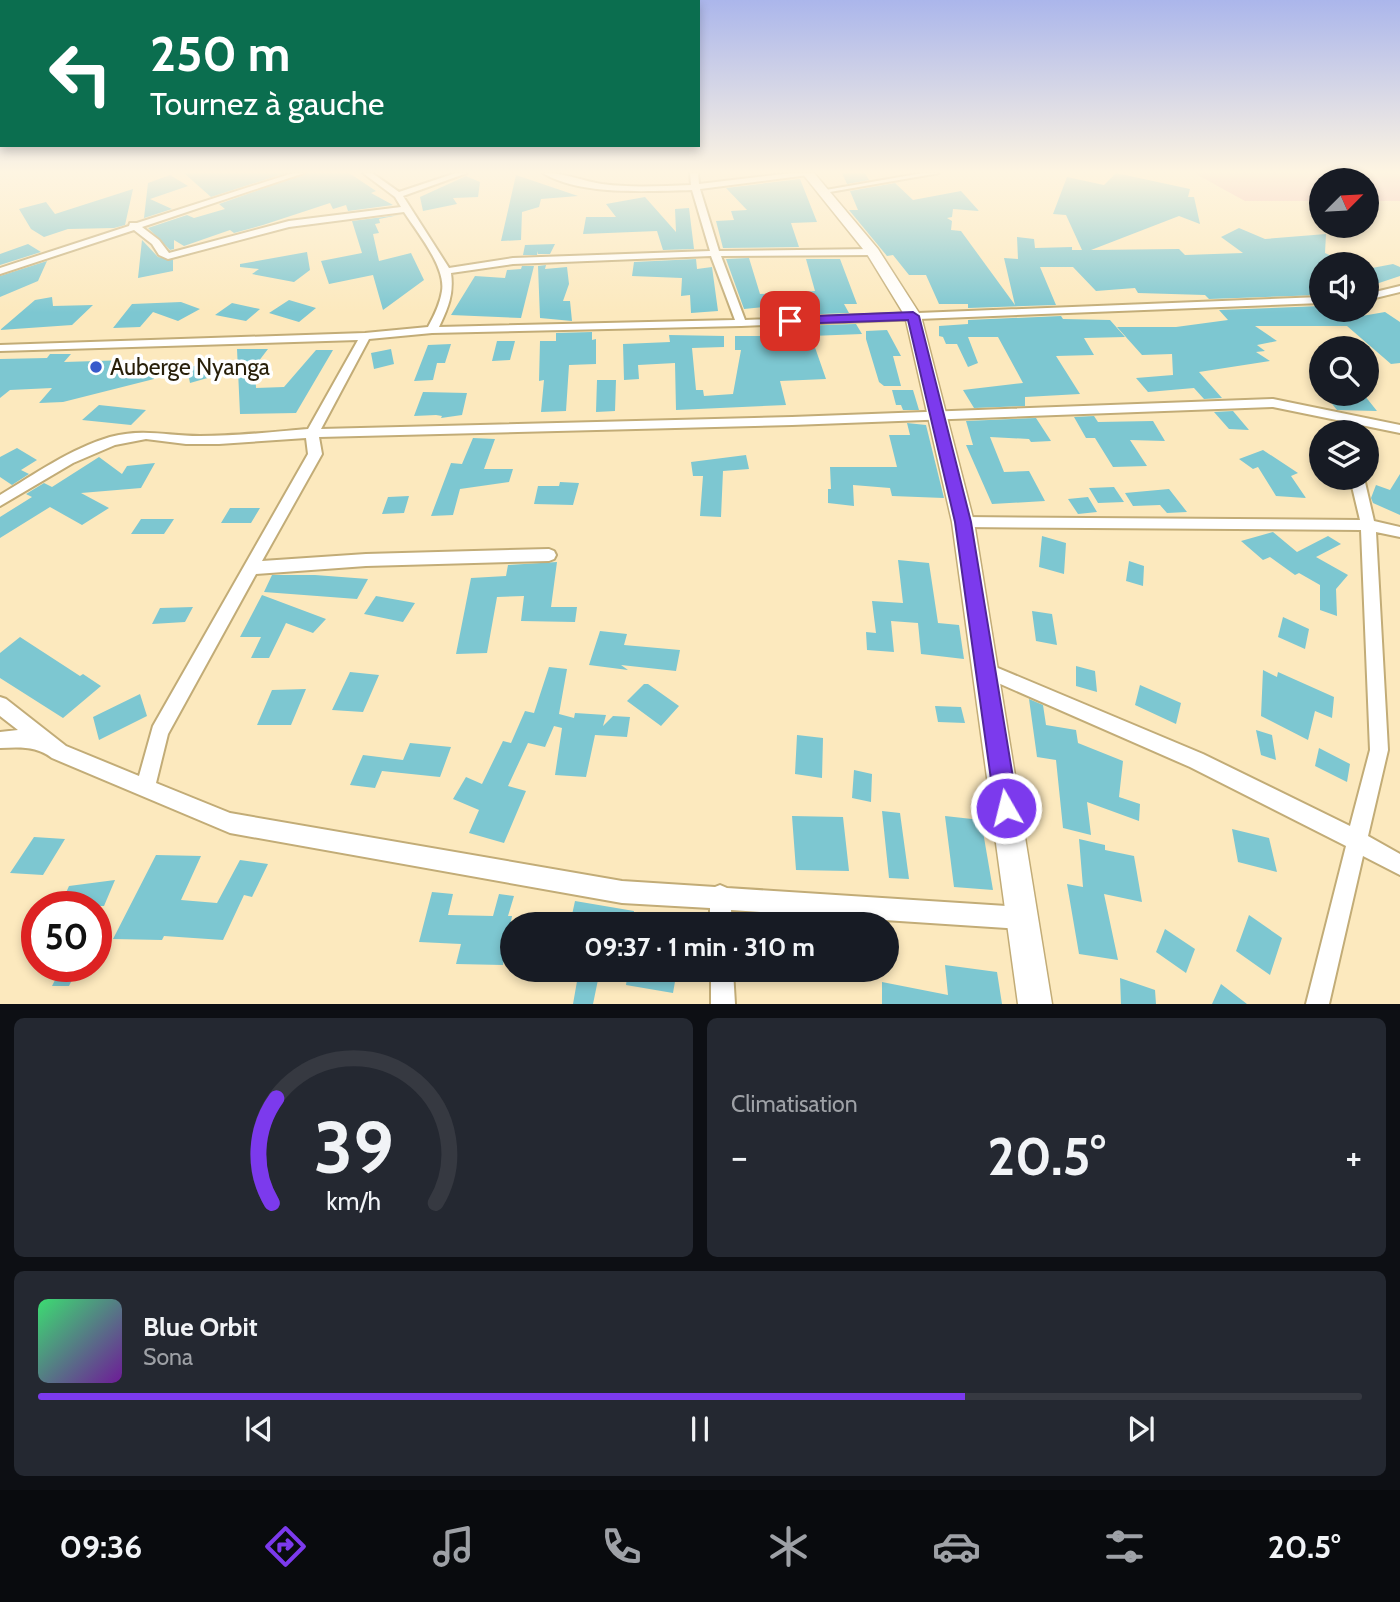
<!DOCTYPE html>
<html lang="fr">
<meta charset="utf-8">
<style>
:root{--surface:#171b24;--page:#242831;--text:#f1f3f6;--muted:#9ea1a6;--line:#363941;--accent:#7c3aed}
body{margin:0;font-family:Cabin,sans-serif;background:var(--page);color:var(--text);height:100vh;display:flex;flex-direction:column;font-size:26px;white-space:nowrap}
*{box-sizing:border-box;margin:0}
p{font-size:23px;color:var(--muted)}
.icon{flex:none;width:38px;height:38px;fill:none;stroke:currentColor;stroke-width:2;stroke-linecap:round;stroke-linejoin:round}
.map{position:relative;height:1004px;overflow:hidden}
.drawer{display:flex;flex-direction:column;gap:14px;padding:14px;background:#0d0f14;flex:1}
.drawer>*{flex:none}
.guide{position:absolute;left:0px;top:0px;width:700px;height:147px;box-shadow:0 4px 10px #0003;background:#0b6e4f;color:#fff;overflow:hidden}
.needle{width:46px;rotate:66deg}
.controls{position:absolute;left:1309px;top:168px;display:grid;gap:14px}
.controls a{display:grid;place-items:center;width:70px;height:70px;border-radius:50%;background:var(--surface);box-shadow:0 4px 10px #0003;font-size:35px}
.speed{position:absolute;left:21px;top:891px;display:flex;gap:14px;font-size:35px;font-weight:700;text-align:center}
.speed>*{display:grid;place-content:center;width:91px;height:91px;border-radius:50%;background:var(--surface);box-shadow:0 4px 10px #0003;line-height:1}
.speed .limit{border:10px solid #d22;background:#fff;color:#111}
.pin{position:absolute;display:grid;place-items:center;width:60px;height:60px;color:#fff;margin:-30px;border-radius:14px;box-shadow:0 4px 10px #0006}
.me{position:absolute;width:77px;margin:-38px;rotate:352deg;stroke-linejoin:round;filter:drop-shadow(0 0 5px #0008)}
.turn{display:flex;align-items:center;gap:24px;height:147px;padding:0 35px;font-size:32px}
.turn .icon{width:91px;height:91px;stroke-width:2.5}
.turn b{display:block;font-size:49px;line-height:60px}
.big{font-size:52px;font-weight:700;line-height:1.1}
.drawer .widget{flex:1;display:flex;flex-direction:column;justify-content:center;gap:10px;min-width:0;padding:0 24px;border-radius:10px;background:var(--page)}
.drawer .dial{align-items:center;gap:0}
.dial svg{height:182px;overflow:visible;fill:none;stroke:var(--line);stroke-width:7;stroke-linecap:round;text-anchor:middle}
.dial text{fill:var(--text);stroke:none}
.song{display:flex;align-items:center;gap:21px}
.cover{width:84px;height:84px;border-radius:10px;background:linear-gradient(135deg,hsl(140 70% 55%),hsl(280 70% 35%))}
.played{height:7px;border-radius:4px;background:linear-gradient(90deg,var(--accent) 70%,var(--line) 70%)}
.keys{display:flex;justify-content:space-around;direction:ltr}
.heat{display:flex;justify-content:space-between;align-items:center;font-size:38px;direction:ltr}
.drawer .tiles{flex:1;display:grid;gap:14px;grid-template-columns:1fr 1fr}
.widget:last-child{grid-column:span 2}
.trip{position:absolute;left:500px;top:912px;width:399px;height:70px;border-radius:35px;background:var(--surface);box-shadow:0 4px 10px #0003;font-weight:700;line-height:70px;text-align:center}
.dock{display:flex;height:112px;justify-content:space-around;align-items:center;background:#090b0e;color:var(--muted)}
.dock .icon{width:49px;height:49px}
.dock .on{color:var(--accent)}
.dock b{font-size:32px;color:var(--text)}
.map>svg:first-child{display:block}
</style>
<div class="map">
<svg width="1400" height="1004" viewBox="0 0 1400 1004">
<rect width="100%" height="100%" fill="#fce9be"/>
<path fill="#f3bfb8" d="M1194 173H1388L1400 174V201H1367V180H1321V201H1245Z"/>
<path fill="#7dc7d1" d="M184 173H286L211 197Z
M307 173H349L376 191 371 193 393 205 348 211 346 205 333 209 330 203 263 225 234 233 230 230 184 246 174 240V249L170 250 148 228 187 215 194 218 225 209 219 204Z
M842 173H865L869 180 847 184Z
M1116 173 1190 189 1188 197H1194L1200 224 1179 216 1091 250 1179 249 1185 255 1243 253 1221 237 1239 228 1265 239 1326 234 1325 253 1349 264H1321V295L1209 299 1205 295 1138 293 1135 288 1096 291 1073 267H1040L1056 305 968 308V304H939L926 275H909L893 255 887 256 849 210H858L850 191 895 183 913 200 961 191 979 211 953 209 952 217 947 218 952 221 951 230 961 231 1015 305 1004 258 1018 259 1017 237 1034 239 1035 248 1072 247V250H1082L1066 215 1053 214 1067 177 1104 185Z
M170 175 188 186 150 199 172 209 144 218 148 183Z
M516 175 578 196 541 199 539 207 522 212 521 240 501 241Z
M466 176 480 182 478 197 453 198 457 204 423 211 420 197Z
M800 179 817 222 791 223 799 247 723 248 716 221 734 220 731 211 747 210 726 188Z
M133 189 125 225 114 228 68 229 44 237 31 229 19 209 46 202 55 214Z
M645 197 676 232 675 209 689 208 694 249 663 250 657 231 583 234 586 217H616L606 204Z
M399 215 379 219 380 223 375 224 379 233 373 234 379 261 411 253 424 280 383 310 373 275 329 284 321 261 362 253 352 221Z
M142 240 158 257 173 260V271L138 278Z
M28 244 41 252 0 265V254Z
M555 244 550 254H538V251L537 255H523L525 245Z
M307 252 310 270 294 282 252 274 259 269 240 267V264Z
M749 258 760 294 815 291 806 259H840L857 304H844L849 313 767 316 765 307 744 309 726 259Z
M696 259 697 269 712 267 718 311 691 313 690 295 681 296 682 278 632 276 634 262Z
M47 261 38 281 0 297V276Z
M1393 264 1400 267V276L1376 284 1367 279V269Z
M546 265 545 269 567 267 569 284 563 301H570L572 321 540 318 538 266Z
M522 266H534L521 318 451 315 475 276 505 278 507 270 521 269Z
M52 297 53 306 93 305 72 325 0 330 35 300Z
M289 300 316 308 299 322 269 313Z
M181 302 200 309 178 321 153 312 140 327 113 328 132 304Z
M232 303 260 309 246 321 215 315Z
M1321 306V310H1344L1356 317 1385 312 1400 322V363L1391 364 1347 326H1255L1277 341 1257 345 1265 351 1256 352 1270 361 1199 372 1222 398 1204 399 1194 388 1148 392 1136 378 1173 375 1172 354 1142 355 1117 327H1176L1228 320 1219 310Z
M1061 316 1063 319 1110 320 1125 337 1084 338 1094 355 1056 356 1080 394 1025 397V406L974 408 963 390 1023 383 998 337H968L978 363 968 367 957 344H946L943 337 939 336V326L968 324V320Z
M856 324 862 334 811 336 826 379 780 381 786 405 676 410 675 363 638 365 639 379 624 380 623 344 670 342 669 335 724 336V347L692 348 696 390H703L704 396 733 394 741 350H735V336H772L770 327Z
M887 330 901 356H893L901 386H884L879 382 866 339V331Z
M592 332V340L596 339V364L569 365 566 411 541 412 544 380 539 381 540 341H556V333Z
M497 341H515L510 360 492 361Z
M451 344 445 363H437L433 380 414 381 428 345Z
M237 349H268L255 366 256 388 284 387 316 350H333L296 413 240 414Z
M391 349 394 364 374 369 371 353Z
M50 354H71L64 362 129 360 118 373 153 365 154 379 63 402 39 403 52 388 10 390 0 398V359L47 358Z
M209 362 211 377 190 383 187 368Z
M597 380H616L615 411 596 412Z
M892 390H913L919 410H903L901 405H896Z
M423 392 467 393 462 415 441 418 442 416 436 415 414 416Z
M1324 394 1365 396 1377 411 1337 410Z
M99 405 146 410 131 425 82 420Z
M1233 411 1249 430 1229 429 1214 412Z
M1094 416 1098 422 1153 421 1165 441 1130 440 1147 466 1113 467 1095 438H1086L1074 417Z
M1036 418 1051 441 1031 442 1029 439 990 437 1004 472 1029 471 1045 501 992 504 966 445H973L966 421Z
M907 423 926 425 944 498 892 496 890 488 853 485 854 506 828 503V489H831L830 467H897L889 435H910Z
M473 438 495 439 484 469H513L509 482 460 489 453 515 431 516 451 463 462 464Z
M17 448 37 460 21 470 29 474 12 485 0 477V457Z
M1263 450 1298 473 1291 476 1306 498 1276 496 1258 467 1253 469 1239 459Z
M746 455 749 469 723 471 721 517 700 516 703 476H693L691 462Z
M99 457 122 474 127 466 155 463 141 488 81 493 109 508 82 525 50 507 0 538V517L32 497 26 494 44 483 52 487Z
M1400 474V515L1373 503 1371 498 1376 485 1390 490Z
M560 482 579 483 573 505 534 504 538 486H559Z
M1114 487 1124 502 1098 503 1089 488Z
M1169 489 1187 512 1167 513 1160 505 1133 506 1125 493Z
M409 496 404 513 382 514 388 497Z
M1088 497 1097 512 1078 514 1068 499Z
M230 508H260L251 523H221Z
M141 519H174L164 534H131Z
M1273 532 1297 552 1328 536 1341 544 1316 557 1348 575 1336 589 1337 616 1320 610V585L1299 573 1295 575 1270 557 1263 560 1241 541Z
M1042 536 1066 543 1064 574 1039 567Z
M898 560 929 563 938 623 959 625 964 659 921 654 918 623 891 621 894 652 867 650 866 632 876 633 872 601 903 603Z
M1129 561 1144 566 1143 586 1126 581Z
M557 562 551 607H577L575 622 521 621 524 596 497 597 487 653 456 654 471 578 506 576 508 565Z
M272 575H315L368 579 357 599 264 592Z
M262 595 326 619 313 633 286 623 269 658H251L261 637H240Z
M376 596 415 603 403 622 364 614Z
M193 607 185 622 152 624 160 608Z
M1032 611 1052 614 1057 645 1036 641Z
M1283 617 1309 629 1305 649 1278 637Z
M600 631 627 634 624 645 680 650 676 671 621 665 628 670 589 665Z
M20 637 80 676 83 674 101 686 63 718 0 678V653Z
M1076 666 1095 671 1097 692 1076 686Z
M549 667 567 669 559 714 574 718 575 713 606 715 603 726 613 716 630 717 627 737 595 735 586 777 555 775 562 728 554 726 545 747 528 743 508 786 526 791 504 843 469 833 479 810 453 799 466 777 482 784 503 741 511 743 525 711 534 713Z
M1263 670 1277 677 1278 672 1334 697 1332 718 1315 711 1308 740 1261 716Z
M350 672 379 675 363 712 332 710Z
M644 684H648L679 706 661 726 627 701Z
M1140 685 1181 703 1176 724 1135 705Z
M306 689 291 725H257L272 690Z
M140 694 147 716 99 740 93 717Z
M1029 699 1043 705 1046 725 1076 730 1078 743 1123 761 1119 797 1140 804 1139 821 1087 802 1091 835 1063 828 1056 760 1037 757Z
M935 706 961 707 965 723 938 722Z
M1256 730 1272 735 1276 760 1261 755Z
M797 735 823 738 822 778 795 774Z
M410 743 451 747 440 777 382 771 375 788 350 785 363 755 403 760Z
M1319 748 1350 764 1347 782 1315 766Z
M854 770 872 774 871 802 852 798Z
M882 811 900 813 909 879 889 878Z
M792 816 843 817 849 871 796 870Z
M945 816 981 820 993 890 954 887Z
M1232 829 1269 838 1277 872 1238 862Z
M34 837 65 839 43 875 10 873Z
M1079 839 1105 845V850L1134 856 1142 902 1104 894 1118 960 1079 954 1067 884 1083 887Z
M156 855 201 856 181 900 217 903 240 860 268 864 252 897 244 895 223 940 164 936 162 940 113 939Z
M115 880 104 906H60L69 886Z
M432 892 453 894 448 915 493 916 499 894 514 896 508 916H512L503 965 456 964 461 944 419 942Z
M575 901 634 911 632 924H570Z
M1249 915 1282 938 1270 975 1236 951Z
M1165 929 1195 949 1186 973 1156 952Z
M945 965 997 972 1002 1004H882V982L948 995Z
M62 966H79L69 986H52Z
M579 970H600L593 1004H573Z
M628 970H677L673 993 626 985Z
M1120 978 1155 990 1156 1004H1121Z
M1221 984 1247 1004H1212Z"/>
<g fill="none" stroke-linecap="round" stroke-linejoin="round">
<g stroke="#c2ac77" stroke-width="4">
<path id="street" d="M293 173H304L142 227 159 240 169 253 289 221 401 207 395 197 363 173H372L399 192 456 173H467L403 196 449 268 513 258 710 251 692 190C649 191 581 196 543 173 562 172 583 181 602 184 632 188 661 186 691 185L690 173H698L699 184 792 173H812L808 175 700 189 719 251 873 249 878 252 873 255 721 256 745 320 1321 297V303L741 326 432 333 369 339 321 429 792 417 1273 399 1400 425V433L1273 407 792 425 319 437 322 454 262 561 366 554 549 549 554 551 556 555 554 559 549 561 366 566 256 574 168 734 156 783 230 813 622 881 715 887 720 885 727 888 1023 907 1031 910 1034 918 1031 926 1023 929 731 910 732 924H710V908L622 903 230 833 52 758C37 746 20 747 0 748V732L18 730 0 716V697L6 699 66 746 139 776 153 726 308 454 306 438 219 444H186L146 439 115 445 73 463 0 506V495C35 474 70 449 110 437 144 428 167 436 200 436 236 436 272 432 308 429L358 340 0 351V345L365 333 428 327C434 316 440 304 442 291 446 267 417 232 404 212L289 227 168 259 159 255 152 244 134 230 0 274V268L129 226 130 223H137ZM711 256 735 320 439 327C448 308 454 294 451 273L513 264Z
M923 173H939L824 193 820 191Z
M1400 286V292L1367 300V294Z
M1350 478H1364L1374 521 1400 527V537L1376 532 1388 750 1368 836 1400 854V875L1363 856 1329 1004H1306L1346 846 1190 767 980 675 977 670 980 665 986 663 1203 754 1350 826 1370 750 1361 530 963 527 956 522 963 517 1360 520Z
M711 970H733L735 1004H711Z"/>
</g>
<g stroke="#c2ac77" stroke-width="3">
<path id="secondary" d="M802 173H814L878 249 921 316 974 522 1052 1004H1018L952 522 905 316 867 254Z"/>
</g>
<use href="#street" fill="#fff" fill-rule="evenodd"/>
<use href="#secondary" fill="#fff" fill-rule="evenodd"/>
</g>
<linearGradient id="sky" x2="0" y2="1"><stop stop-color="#abb6eb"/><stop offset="0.55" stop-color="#fef5e2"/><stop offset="1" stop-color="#fef5e2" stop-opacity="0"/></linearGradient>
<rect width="1400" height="313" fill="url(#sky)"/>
<path fill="#7c3aed" stroke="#51269a" stroke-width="2" d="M913 312 919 316 971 522 1018 808 1014 816 1006 819 999 816 995 808 955 522 908 320 790 324 784 321 790 317Z"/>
<circle fill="#385acb" stroke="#fff" stroke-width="2.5" cx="96" cy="367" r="7"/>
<g text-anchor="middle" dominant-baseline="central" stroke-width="7" stroke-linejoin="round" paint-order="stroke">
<g font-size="23" fill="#281f09" stroke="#fff" text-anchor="start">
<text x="110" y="367">Auberge Nyanga</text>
</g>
</g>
</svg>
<div class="controls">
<a><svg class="needle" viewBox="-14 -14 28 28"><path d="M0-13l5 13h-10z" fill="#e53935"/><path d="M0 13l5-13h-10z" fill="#9ea1a6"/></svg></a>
<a><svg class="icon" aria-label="sound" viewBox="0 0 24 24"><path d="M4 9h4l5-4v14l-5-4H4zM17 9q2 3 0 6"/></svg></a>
<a><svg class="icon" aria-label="search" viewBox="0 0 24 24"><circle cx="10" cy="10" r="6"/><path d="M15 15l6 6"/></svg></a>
<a><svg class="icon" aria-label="layers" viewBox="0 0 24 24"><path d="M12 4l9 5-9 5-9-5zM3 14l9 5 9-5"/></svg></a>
</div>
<div class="speed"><div class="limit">50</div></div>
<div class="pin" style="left:790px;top:321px;background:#d93025"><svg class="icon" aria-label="arrive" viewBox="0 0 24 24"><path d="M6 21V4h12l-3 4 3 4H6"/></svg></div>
<svg class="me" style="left:1006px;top:808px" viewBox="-20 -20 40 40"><circle r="17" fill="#7c3aed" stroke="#fff" stroke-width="3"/><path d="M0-11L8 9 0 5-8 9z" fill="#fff"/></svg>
<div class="trip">09:37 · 1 min · 310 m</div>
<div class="guide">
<div class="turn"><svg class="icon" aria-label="left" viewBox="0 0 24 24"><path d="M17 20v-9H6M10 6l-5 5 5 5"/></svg><div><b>250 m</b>Tournez à gauche</div></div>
</div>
</div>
<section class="drawer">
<div class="tiles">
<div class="widget dial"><svg viewBox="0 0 100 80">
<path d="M14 69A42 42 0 1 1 86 69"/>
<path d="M14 69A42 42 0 0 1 16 23" stroke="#7c3aed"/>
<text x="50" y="56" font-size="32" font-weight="700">39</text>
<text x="50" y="72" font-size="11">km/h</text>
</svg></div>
<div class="widget"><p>Climatisation</p>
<div class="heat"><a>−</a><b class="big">20.5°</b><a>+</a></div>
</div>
<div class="widget">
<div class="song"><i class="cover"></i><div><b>Blue Orbit</b><p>Sona</p></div></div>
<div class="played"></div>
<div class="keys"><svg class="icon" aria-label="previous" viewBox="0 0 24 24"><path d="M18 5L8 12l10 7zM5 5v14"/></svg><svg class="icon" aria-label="pause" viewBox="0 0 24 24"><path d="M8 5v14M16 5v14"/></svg><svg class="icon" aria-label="next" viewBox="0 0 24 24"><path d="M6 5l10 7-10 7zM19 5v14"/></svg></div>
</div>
</div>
</section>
<nav class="dock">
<b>09:36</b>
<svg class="icon on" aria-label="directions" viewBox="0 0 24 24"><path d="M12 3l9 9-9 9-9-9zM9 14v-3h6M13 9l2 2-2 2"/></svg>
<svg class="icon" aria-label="music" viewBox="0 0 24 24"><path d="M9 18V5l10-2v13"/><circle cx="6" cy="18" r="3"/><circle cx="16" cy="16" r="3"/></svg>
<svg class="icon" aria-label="phone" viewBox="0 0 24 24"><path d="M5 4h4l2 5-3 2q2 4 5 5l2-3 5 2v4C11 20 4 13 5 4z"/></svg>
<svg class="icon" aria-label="climate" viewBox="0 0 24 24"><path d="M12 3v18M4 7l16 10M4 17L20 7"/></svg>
<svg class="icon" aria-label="car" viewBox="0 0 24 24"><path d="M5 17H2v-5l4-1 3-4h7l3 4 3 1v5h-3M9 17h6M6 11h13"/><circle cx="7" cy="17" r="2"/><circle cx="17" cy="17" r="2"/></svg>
<svg class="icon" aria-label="filters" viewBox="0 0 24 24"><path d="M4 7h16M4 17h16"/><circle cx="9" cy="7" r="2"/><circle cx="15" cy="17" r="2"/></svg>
<b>20.5°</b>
</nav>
